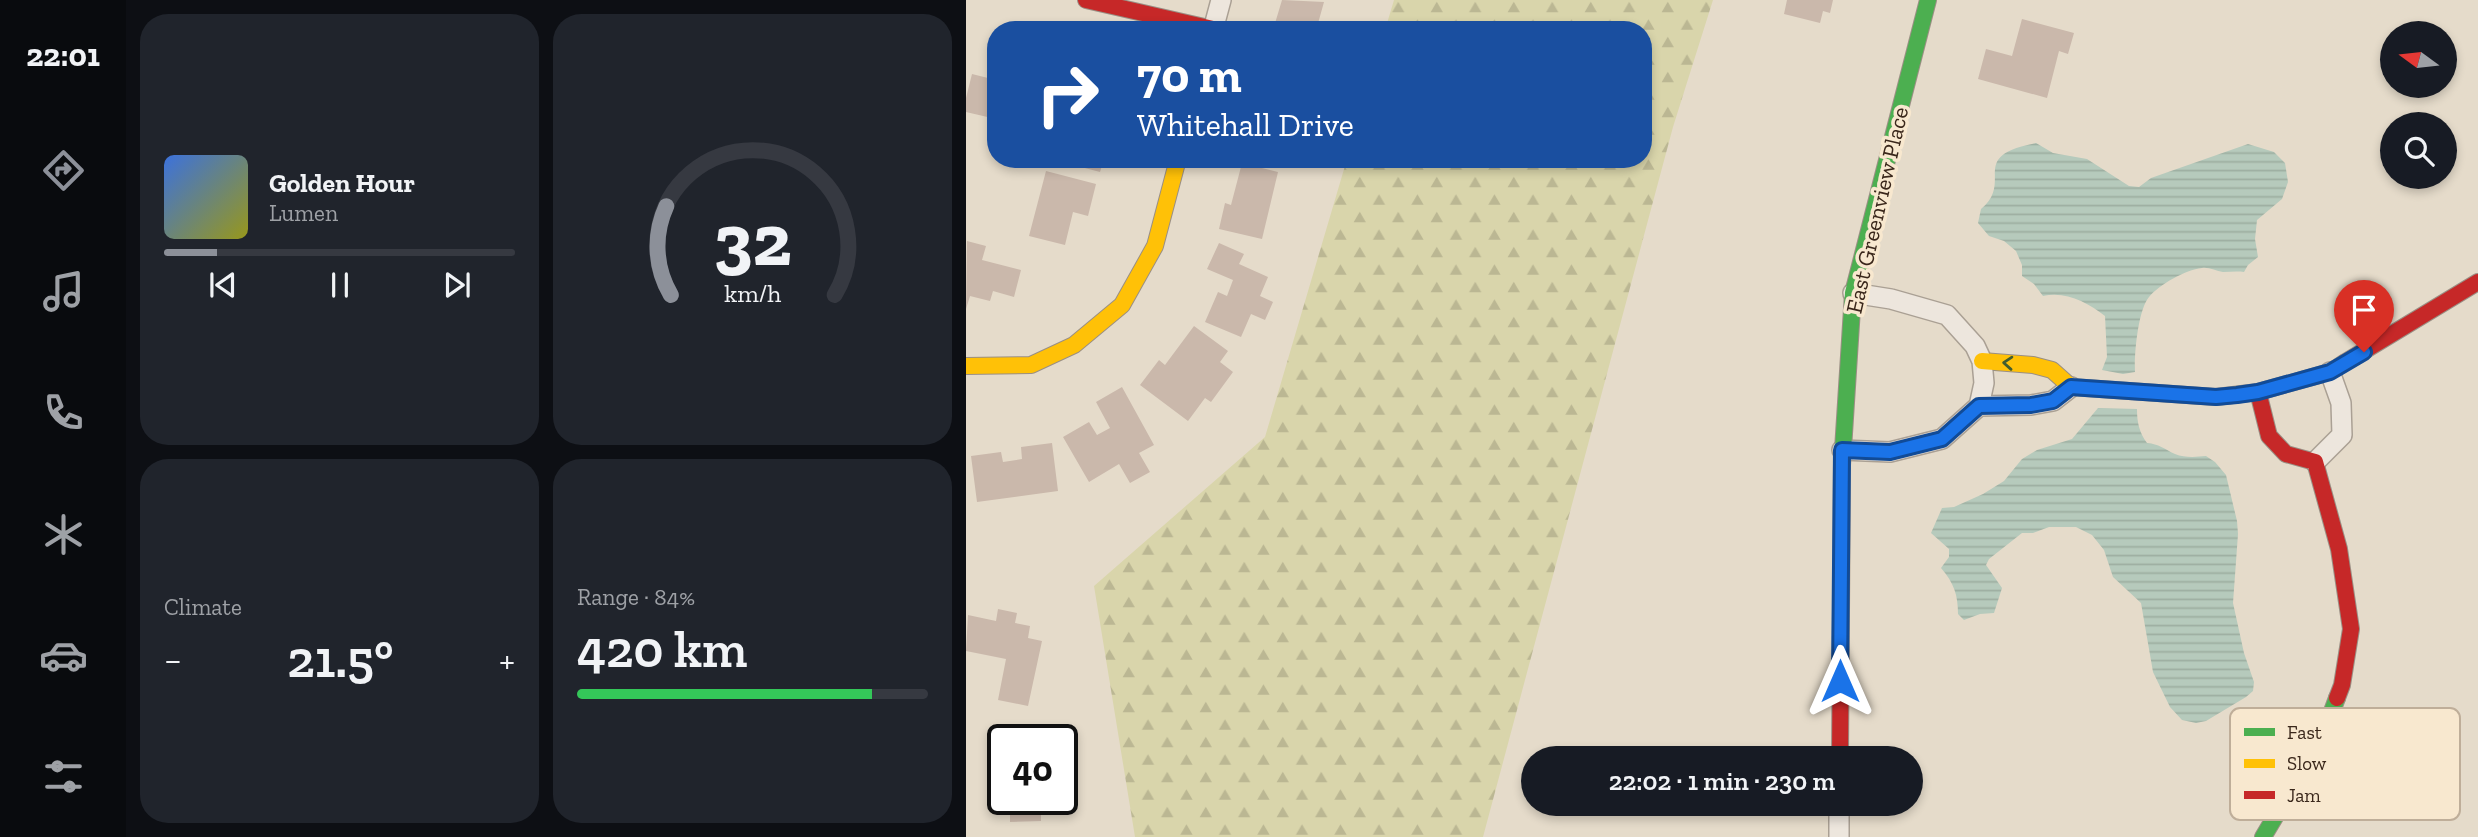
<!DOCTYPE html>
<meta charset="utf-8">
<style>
:root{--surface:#171b24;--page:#20242c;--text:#f1f3f6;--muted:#9ea1a6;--line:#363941;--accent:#8c9099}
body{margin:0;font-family:"Zilla Slab",serif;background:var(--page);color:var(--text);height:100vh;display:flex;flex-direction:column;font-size:26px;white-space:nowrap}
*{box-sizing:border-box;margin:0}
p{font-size:23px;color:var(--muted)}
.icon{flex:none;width:38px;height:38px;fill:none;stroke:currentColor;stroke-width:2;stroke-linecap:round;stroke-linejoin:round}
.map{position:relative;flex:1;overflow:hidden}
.panel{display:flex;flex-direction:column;gap:14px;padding:14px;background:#0d0f14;width:840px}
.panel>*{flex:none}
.banner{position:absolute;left:21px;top:21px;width:665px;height:147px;border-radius:28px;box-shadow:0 4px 10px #0003;background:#1a4fa0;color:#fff;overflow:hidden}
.needle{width:46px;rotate:285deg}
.buttons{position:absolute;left:1414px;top:21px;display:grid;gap:14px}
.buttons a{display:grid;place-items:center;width:77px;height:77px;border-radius:50%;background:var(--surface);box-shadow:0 4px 10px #0003;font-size:35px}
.speed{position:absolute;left:21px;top:724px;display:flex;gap:14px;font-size:35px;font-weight:700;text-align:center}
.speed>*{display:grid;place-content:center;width:91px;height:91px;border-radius:50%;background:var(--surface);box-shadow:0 4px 10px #0003;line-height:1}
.speed .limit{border:4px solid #111;border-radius:10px;background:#fff;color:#111}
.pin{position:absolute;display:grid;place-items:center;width:60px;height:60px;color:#fff;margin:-72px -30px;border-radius:50% 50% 50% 0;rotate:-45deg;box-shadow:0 0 7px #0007}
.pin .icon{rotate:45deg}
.me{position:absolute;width:77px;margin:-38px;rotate:0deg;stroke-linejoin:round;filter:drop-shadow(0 0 5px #0008)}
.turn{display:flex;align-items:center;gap:24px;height:147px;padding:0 35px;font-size:32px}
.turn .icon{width:91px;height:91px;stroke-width:2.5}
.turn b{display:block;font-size:49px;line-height:60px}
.big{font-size:52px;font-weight:600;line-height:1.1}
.panel .card{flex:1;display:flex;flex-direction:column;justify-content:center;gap:10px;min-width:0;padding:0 24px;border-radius:28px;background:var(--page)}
.panel .dial{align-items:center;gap:0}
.dial svg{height:182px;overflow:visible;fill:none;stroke:var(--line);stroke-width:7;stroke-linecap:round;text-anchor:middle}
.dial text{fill:var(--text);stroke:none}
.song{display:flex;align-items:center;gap:21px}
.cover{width:84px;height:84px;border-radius:10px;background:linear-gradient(135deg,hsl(220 70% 55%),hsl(60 70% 35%))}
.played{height:7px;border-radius:4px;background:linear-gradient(90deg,var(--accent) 15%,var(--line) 15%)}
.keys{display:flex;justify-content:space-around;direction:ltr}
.heat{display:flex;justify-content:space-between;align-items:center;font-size:38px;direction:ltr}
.charge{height:10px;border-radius:5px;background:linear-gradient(90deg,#34c759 84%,var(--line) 0)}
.panel .tiles{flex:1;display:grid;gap:14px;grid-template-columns:repeat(2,1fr)}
.trip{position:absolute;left:555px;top:746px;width:402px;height:70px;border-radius:35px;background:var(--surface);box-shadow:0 4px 10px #0003;font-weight:600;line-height:70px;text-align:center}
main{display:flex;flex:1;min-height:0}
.menu{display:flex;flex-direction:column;width:126px;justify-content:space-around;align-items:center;background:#090b0e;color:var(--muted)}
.menu .icon{width:49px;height:49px}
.menu .on{color:var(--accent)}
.menu b{font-size:32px;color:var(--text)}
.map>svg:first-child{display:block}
</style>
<main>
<nav class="menu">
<b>22:01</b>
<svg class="icon on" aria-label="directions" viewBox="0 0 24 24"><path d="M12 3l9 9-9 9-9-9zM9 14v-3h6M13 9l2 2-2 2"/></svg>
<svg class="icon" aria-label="music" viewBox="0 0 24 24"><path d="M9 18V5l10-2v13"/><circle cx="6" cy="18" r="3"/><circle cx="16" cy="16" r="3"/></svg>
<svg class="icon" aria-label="phone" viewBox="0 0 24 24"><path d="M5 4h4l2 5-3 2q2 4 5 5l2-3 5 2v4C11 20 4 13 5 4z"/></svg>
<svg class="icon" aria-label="climate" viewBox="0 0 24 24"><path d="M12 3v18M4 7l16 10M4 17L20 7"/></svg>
<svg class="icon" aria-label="car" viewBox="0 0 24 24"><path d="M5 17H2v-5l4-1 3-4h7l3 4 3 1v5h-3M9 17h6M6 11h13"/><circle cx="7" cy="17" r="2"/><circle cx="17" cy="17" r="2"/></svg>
<svg class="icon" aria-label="filters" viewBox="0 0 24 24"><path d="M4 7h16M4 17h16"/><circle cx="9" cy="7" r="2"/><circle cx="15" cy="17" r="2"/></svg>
</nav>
<section class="panel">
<div class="tiles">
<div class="card">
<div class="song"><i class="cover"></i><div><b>Golden Hour</b><p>Lumen</p></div></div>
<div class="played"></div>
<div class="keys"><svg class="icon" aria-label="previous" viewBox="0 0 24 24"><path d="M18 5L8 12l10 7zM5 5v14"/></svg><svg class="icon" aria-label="pause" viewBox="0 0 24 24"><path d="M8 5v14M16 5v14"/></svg><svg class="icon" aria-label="next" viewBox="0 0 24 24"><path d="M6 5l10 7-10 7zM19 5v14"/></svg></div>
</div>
<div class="card dial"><svg viewBox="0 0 100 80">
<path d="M14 69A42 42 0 1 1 86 69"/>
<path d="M14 69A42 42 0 0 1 12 30" stroke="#8c9099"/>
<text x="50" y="56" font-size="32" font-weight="700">32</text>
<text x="50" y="72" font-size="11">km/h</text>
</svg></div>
<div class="card"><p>Climate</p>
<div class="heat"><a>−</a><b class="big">21.5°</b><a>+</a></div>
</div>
<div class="card"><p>Range · 84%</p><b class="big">420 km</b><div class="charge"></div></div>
</div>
</section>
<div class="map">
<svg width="1512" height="837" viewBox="0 0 1512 837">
<defs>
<pattern id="forest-firs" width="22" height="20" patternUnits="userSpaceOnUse" patternTransform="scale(1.75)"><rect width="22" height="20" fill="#d9d5ab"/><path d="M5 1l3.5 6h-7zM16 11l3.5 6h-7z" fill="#bbb793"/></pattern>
<pattern id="water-rules" width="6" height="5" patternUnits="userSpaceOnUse" patternTransform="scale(1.75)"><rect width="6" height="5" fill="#b6cabc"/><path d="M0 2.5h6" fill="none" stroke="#9daea1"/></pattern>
</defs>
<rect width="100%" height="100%" fill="#e5dbca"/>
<path fill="url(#forest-firs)" d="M428 0H747L707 127 517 837H169L128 586 299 437 381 159H677V30H419Z"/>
<path fill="url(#water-rules)" d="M1070 143 1087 153 1121 159 1163 186 1173 187 1185 178 1282 144 1308 152 1319 163 1322 182 1316 199 1291 220 1289 239 1292 257 1282 265 1278 272C1271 271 1264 272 1257 272 1250 271 1243 267 1236 268 1219 270 1194 284 1183 297 1172 310 1168 355 1169 372L1157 374 1136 370 1141 357 1139 316C1121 302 1100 291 1077 296L1068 284 1056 276V265L1050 251 1038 241 1023 236 1012 223 1015 209C1049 181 1000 156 1070 143Z
M1132 408 1171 409C1171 422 1173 432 1181 443 1193 444 1198 449 1209 454 1219 458 1230 457 1240 456L1249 462 1260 475 1271 521 1272 534 1267 603 1278 653 1288 682 1287 691 1280 697 1240 721 1230 723 1216 720 1204 707 1187 672 1175 603 1147 577 1138 550 1126 535 1110 527H1083L1067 533H1056L1023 559 1020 565 1036 588 1028 613 1014 614 998 620 992 614C992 595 988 583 975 568L983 557V549L965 533 976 508 988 507 1017 494 1038 481 1056 459 1071 450 1106 439Z"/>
<path fill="#cab8ab" d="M316 0 358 2 351 27 359 30H307Z
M821 0H867L864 13 857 11 854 23 818 14Z
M1056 19 1108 33 1102 54 1093 51 1081 98 1012 79 1020 49 1046 56Z
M6 74 30 80V119L0 112V98Z
M101 159H138L134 172 100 163Z
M317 159H342L340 167Z
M276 163 312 172 296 239 253 229 259 203 265 205Z
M80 171 130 184 122 216 107 212 99 245 63 236Z
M1 241 20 246 16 260 55 270 48 297 27 291 24 301 4 296 0 309Z
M253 243 278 254 273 264 302 277 294 296 307 302 299 320 285 314 275 337 239 322 252 292 261 296 267 280 241 269Z
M228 326 262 351 254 362 267 372 245 402 239 398 222 421 174 385 193 360 199 365Z
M156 387 188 445 173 453 184 472 164 483 153 464 123 482 97 437 123 422 131 435 144 428 130 402Z
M86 443 92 491 11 502 5 456 35 452 37 462 56 459 55 447Z
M32 609 51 613 49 623 64 626 62 638 76 641 62 706 32 700 40 659 0 651 2 615 30 621Z
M64 732V740H43V733Z
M44 800H85V807H75V821L44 822Z"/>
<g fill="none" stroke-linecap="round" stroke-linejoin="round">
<g stroke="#aaa094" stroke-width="22">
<path id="street" d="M247 30 255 0
M1013 406 1065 405 1087 401 1105 387
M876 450 924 452 976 439 1013 406 1018 383 1016 361 1009 346 981 315 925 299 887 293
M1349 462 1376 435 1375 403 1364 372
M873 837V803"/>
</g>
<g stroke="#9a8f84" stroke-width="18">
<path id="fast" d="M876 465 887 293 962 0
M1297 837 1356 738 1371 698"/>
</g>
<g stroke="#9a8f84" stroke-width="18">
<path id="slow" d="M1016 361 1067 365 1086 370 1105 387 1250 397 1292 392 1364 372 1378 363
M0 366 65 365 108 345 156 305 189 246 212 159"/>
</g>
<g stroke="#9a8f84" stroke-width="18">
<path id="jam" d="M120 0 247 29
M1378 363 1512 282
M1292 392 1303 436 1320 454 1349 462 1373 549 1385 629 1376 685 1371 698
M874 758 876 465"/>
</g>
<use href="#street" stroke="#ede6dd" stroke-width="19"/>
<use href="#fast" stroke="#4caf50" stroke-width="16"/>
<use href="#slow" stroke="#ffc107" stroke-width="16"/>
<use href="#jam" stroke="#c62828" stroke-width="16"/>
</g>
<defs><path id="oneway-chevron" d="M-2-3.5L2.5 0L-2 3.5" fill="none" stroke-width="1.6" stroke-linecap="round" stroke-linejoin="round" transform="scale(1.75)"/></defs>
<use stroke="#415d30" href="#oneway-chevron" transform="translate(1042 363) rotate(-176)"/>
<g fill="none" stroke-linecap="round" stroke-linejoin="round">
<g stroke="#114b97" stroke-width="18">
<path id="route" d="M874 681 876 450 924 452 976 439 1013 406 1065 405 1087 401 1105 387 1250 397 1271 395 1292 392 1364 372 1398 352"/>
</g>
<use href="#route" stroke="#1a73e8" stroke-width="12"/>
</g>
<g text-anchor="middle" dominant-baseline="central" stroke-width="7" stroke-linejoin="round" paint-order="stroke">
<g font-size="23" fill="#3a271b" stroke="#f8e8cf">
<text transform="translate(911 210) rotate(-77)">East Greenview Place</text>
</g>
</g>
<rect x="1264" y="708" width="230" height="112" rx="10" fill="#f8e8cf" stroke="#bfae99" stroke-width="2"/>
<rect x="1278" y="728" width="31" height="8" fill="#4caf50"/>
<rect x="1278" y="759" width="31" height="9" fill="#ffc107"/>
<rect x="1278" y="791" width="31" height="8" fill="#c62828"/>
<g font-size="19" fill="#3a271b">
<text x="1321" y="739">Fast</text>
<text x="1321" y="770">Slow</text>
<text x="1321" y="802">Jam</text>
</g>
</svg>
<div class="buttons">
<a><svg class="needle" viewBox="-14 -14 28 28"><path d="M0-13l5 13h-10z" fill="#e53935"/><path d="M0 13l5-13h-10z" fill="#9ea1a6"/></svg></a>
<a><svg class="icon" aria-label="search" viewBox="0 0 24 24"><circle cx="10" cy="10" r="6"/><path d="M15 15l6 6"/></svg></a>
</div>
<div class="speed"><div class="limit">40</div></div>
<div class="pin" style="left:1398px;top:352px;background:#d93025"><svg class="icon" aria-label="arrive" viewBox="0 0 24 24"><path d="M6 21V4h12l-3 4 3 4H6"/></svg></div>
<svg class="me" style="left:874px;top:681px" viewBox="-20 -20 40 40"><path d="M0-17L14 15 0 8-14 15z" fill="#1a73e8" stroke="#fff" stroke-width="4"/></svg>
<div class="trip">22:02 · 1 min · 230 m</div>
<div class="banner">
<div class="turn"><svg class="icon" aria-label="right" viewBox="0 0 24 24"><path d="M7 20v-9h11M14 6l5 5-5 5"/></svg><div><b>70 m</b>Whitehall Drive</div></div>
</div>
</div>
</main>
